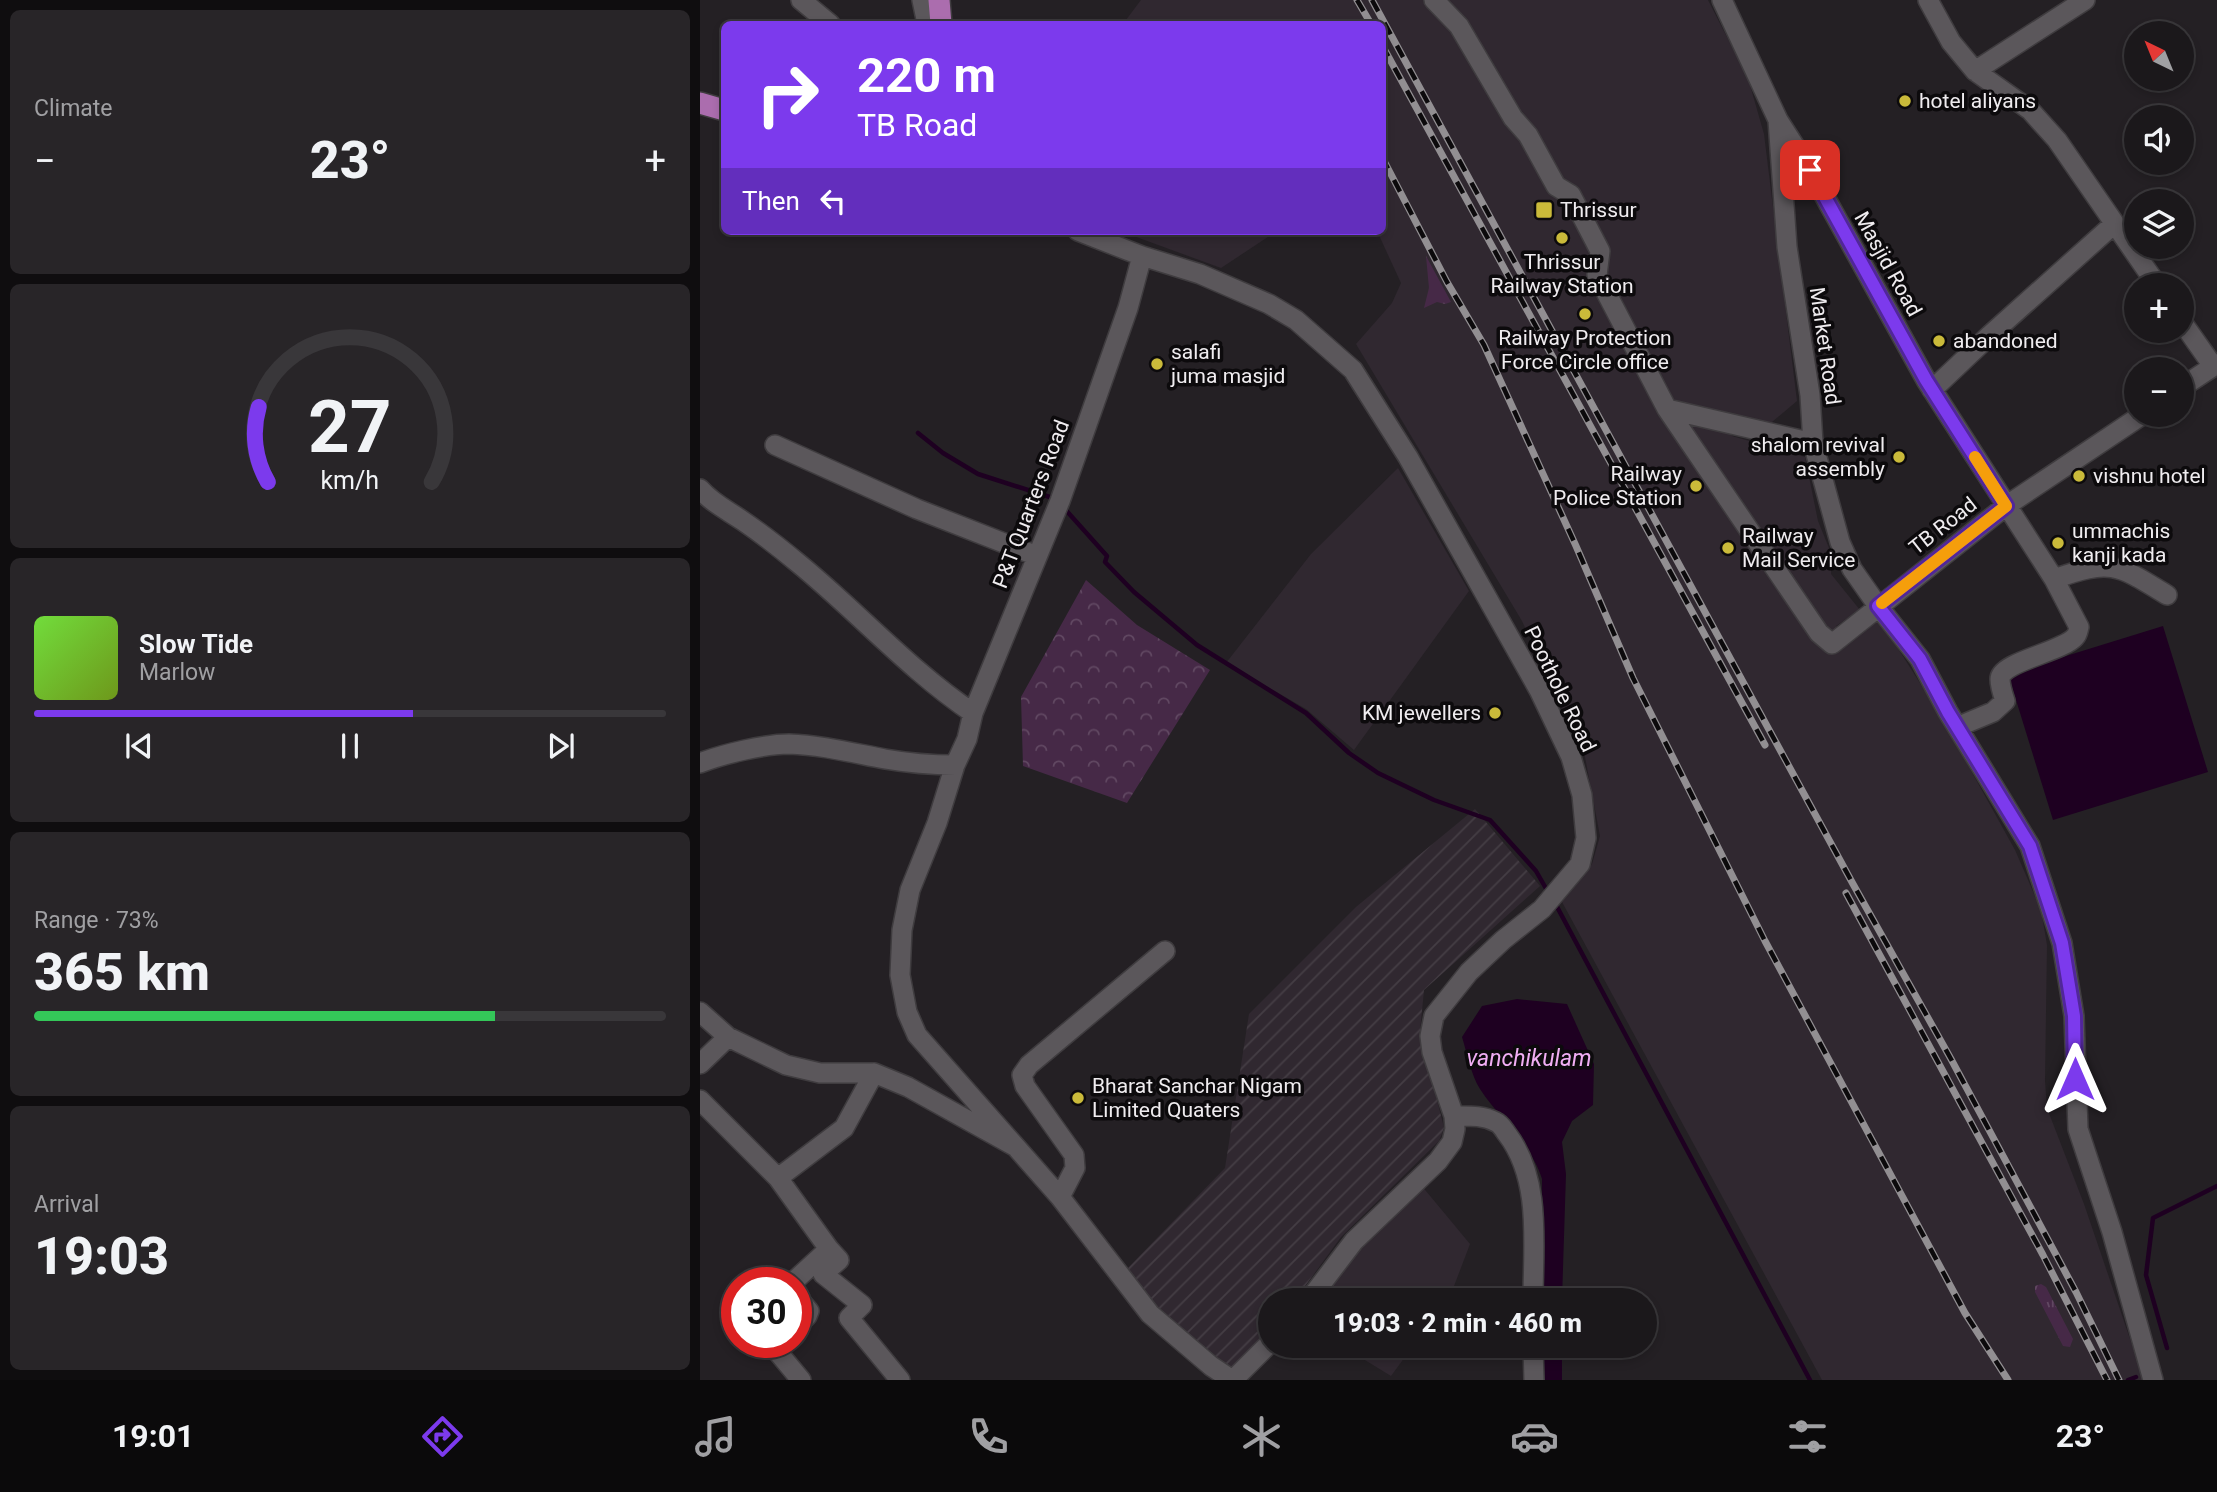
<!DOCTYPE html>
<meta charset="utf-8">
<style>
:root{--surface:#1b181b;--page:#282528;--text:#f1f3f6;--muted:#a0a0a3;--line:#39373a;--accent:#7c3aed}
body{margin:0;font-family:Roboto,sans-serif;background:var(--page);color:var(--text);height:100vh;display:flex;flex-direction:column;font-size:26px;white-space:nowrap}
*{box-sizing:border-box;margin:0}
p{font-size:23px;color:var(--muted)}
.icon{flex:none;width:38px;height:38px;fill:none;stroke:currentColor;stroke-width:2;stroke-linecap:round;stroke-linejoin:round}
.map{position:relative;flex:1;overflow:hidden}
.drawer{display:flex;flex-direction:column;gap:10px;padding:10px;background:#0f0d0f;width:700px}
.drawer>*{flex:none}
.hud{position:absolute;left:21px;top:21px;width:665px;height:214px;border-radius:10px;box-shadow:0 4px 10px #0003,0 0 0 2px var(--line);background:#7c3aed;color:#fff;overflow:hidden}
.needle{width:46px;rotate:317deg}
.fabs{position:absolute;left:1424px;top:21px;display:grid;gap:14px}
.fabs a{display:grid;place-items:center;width:70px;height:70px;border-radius:50%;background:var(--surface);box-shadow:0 4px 10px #0003,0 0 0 2px var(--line);font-size:35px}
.speed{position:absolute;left:21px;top:1267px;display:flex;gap:14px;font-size:35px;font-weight:700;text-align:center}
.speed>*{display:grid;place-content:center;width:91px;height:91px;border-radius:50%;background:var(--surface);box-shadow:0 4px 10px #0003,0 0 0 2px var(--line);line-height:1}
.speed .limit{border:10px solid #d22;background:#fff;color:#111}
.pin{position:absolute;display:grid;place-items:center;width:60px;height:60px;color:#fff;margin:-30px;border-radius:14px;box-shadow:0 4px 10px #0006}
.me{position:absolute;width:77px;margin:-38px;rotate:0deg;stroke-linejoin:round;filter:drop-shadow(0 0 5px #0008)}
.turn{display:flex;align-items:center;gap:24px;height:147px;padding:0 21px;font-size:32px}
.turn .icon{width:91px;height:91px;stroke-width:2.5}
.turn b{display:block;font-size:49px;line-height:60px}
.then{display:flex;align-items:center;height:66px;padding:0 21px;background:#0003;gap:14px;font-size:26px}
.big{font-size:52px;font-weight:800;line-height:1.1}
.drawer .card{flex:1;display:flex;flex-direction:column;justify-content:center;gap:10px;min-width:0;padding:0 24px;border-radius:10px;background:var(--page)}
.drawer .dial{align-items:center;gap:0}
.dial svg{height:182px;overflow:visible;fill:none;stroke:var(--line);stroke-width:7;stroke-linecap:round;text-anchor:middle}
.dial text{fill:var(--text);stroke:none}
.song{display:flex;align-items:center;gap:21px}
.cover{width:84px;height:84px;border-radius:10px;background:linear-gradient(135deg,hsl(100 70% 55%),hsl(80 70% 35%))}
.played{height:7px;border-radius:4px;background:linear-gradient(90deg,var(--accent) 60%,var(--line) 60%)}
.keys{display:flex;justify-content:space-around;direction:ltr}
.heat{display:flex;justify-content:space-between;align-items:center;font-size:38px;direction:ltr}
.charge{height:10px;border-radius:5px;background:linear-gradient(90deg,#34c759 73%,var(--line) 0)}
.trip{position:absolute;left:558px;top:1288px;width:399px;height:70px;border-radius:35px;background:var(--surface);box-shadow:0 4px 10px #0003,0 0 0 2px var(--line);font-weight:800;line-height:70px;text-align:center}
.menu{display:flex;height:112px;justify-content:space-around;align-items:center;background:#0b0a0b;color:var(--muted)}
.menu .icon{width:49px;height:49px}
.menu .current{color:var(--accent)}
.menu b{font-size:32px;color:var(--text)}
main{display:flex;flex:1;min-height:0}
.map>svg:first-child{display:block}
</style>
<main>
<section class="drawer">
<div class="card"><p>Climate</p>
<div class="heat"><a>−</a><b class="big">23°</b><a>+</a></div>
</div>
<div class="card dial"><svg viewBox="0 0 100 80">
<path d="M14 69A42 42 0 1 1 86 69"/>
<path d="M14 69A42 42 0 0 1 10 36" stroke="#7c3aed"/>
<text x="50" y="56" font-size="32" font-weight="700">27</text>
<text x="50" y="72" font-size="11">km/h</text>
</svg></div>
<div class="card">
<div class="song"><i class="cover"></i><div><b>Slow Tide</b><p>Marlow</p></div></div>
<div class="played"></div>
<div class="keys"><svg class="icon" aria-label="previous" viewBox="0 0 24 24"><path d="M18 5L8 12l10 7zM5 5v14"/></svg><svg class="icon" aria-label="pause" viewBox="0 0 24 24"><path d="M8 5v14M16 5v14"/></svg><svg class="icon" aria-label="next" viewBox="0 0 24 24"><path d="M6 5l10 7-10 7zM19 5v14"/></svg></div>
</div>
<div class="card"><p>Range · 73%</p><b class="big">365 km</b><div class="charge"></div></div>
<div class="card"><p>Arrival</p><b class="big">19:03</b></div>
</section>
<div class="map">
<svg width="1517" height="1380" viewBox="0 0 1517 1380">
<defs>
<pattern id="industrial-furrows" width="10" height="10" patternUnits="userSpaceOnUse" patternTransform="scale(1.75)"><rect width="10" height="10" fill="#302830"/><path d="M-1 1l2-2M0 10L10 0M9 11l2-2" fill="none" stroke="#443d44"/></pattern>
<pattern id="grass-tufts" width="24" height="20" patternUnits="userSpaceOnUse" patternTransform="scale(1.75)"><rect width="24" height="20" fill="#462947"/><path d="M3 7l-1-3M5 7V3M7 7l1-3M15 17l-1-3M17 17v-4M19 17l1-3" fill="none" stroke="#614862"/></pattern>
<pattern id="park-crowns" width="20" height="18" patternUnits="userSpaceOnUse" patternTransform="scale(1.75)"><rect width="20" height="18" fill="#462947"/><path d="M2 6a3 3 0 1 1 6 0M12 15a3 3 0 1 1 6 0" fill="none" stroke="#614862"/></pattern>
</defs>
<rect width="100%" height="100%" fill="#242024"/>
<path fill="#302830" d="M441 0H1008L1048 78 1064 134 1097 401 1066 427 1022 416 1032 436 1105 457 1118 521 1131 553V574L1160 610 1136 626 1148 641 1178 617 1239 713 1315 850 1341 910 1347 945 1345 1081 1347 1108 1384 1204 1444 1380H1122L862 902 892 864 900 836 885 757 822 621 656 344 692 303 701 283 677 231H682V24H423Z
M420 231H577L521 268Z
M698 468 769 591 654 750 606 709 526 663 611 554Z
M721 1185 770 1244 751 1294 747 1300H620L656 1248Z
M642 1346H713L691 1376Z"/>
<path fill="url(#industrial-furrows)" d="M775 809 840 886 724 990 720 1031 744 1128 739 1141 641 1237 595 1300H570V1333L535 1376 456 1315 426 1270 525 1168 549 1014 656 907Z"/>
<path fill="url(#grass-tufts)" d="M726 256 751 302 745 304 737 302 724 308 729 288Z
M1341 1284 1346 1287 1373 1339 1370 1347 1363 1346 1335 1292V1286Z"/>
<path fill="url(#park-crowns)" d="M386 580 437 625 510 670 427 803 323 766 321 697Z"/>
<path fill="#1e0021" d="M1463 626 1508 772 1353 820 1308 674Z
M817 999 867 1004 894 1064 893 1105 872 1121 862 1142 866 1174 862 1300H841L842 1179C831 1143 800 1120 780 1089 771 1075 767 1053 762 1037L782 1006Z
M840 1346H862V1380H840Z"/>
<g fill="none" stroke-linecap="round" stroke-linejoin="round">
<path stroke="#1e0021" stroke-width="4.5" d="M218 433 243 453 278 474 356 499
M364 508 407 556 405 562 434 592 497 645 606 713 649 753 678 773 734 800 790 820 836 871 848 892
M855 903 1110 1380
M1467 1348 1446 1275 1453 1218 1517 1186
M1428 1380 1436 1377"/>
<g stroke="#3f3c3f" stroke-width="22">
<path id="minor" d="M101 0 130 24
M222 0 227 24
M734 0 759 26 813 118 828 135 856 186 871 195 900 251 897 275 967 409 1119 633 1132 644 1306 506 1442 415
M1022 0 1078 120 1110 170 1226 380 1354 579C1411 559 1417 564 1467 595
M1228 0 1251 42 1275 71 1330 110 1357 140 1457 285
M1275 71 1385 0
M1078 120 1087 247 1110 395 1113 443 1140 542 1152 569 1178 606 1220 659 1248 712 1330 846 1362 943 1374 1016 1378 1129 1412 1232 1453 1380
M378 231 442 256 500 274 569 304 596 320 653 370 708 457 839 690 871 757 882 795 886 838 880 864 842 909 803 940 769 972 734 1016 730 1036 732 1052 754 1116 755 1129 752 1142 738 1161 654 1241 609 1300
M1482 322 1513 366
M1482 387 1517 364
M1232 390 1290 335 1414 224
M967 409 1113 443
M75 445 217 509 337 556
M0 489C12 503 27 510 43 521 62 534 80 548 98 563 158 612 209 670 273 713
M1257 727 1293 712 1305 701C1303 695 1300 686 1300 679 1300 662 1362 652 1375 637 1378 634 1378 630 1379 627L1354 579
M0 763C23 754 65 744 89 744 122 745 153 753 185 759 208 763 231 765 255 765
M0 1012 28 1037 86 1065 120 1073H174L208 1087 316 1147 360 1197 450 1314 511 1366 532 1380
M0 1064 28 1037
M0 1100 78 1178 144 1128 174 1073
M754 1116C768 1116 783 1115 796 1122 801 1124 804 1130 807 1134 842 1180 833 1245 833 1300
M316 1147 217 1035 207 1012 200 975 202 930 210 890 237 823 255 765 267 739 273 713 360 501 428 308 442 256
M78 1178 129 1249 92 1283
M360 1197 375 1168 374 1155 325 1086 322 1075 329 1065 465 951
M129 1249 139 1260 123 1274 162 1305 149 1318 200 1380
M96 1296 109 1311 107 1316 96 1327
M80 1342 76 1350 101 1380
M833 1346 834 1380
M533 1380 570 1343"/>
</g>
<g stroke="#3f3c3f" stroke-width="24">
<path id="major" d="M239 0 241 24
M0 103 24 110"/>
</g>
<use href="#minor" stroke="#5b575b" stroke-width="19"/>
<use href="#major" stroke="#ab6dae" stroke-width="21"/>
<g stroke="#928f92" stroke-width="7">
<path id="rail" d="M657 0 671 24
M672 0 1153 884 1251 1059 1376 1292 1419 1380
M682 45 1065 745
M682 157 747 282 784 345 876 546 933 678 1065 941 1265 1313 1308 1380
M1146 893 1343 1255 1407 1380"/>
</g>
<use href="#rail" stroke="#0c0a0c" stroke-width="4.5" stroke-dasharray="13" stroke-linecap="butt"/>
</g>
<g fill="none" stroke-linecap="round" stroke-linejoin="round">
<g stroke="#51269a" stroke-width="18">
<path id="route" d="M1110 170 1226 380 1306 506 1178 606 1220 659 1248 712 1330 846 1362 943 1374 1016 1375 1079"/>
</g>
<use href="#route" stroke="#7c3aed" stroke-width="12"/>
<path stroke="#f59e0b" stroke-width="12" d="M1182 603 1306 506 1275 457"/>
</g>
<g fill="#caba3a" stroke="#0c0a0c" stroke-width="2.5">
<circle cx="1205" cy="101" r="7"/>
<rect x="835" y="201" width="18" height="18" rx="3.5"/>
<circle cx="862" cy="238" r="7"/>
<circle cx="885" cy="314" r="7"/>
<circle cx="1239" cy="341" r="7"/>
<circle cx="457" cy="364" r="7"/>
<circle cx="1199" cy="457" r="7"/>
<circle cx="1379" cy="476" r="7"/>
<circle cx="996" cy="486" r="7"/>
<circle cx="1358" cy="543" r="7"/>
<circle cx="1028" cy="548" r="7"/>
<circle cx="795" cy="713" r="7"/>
<circle cx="378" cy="1098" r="7"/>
</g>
<g text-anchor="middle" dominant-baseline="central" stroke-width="7" stroke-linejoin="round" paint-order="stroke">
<g font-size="21" fill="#efecef" stroke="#0c0a0c" text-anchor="start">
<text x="1219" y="101">hotel aliyans</text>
<text x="860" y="210">Thrissur</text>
<text x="862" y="262" text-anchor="middle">Thrissur<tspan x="862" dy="24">Railway Station</tspan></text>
<text x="885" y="338" text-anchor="middle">Railway Protection<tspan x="885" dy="24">Force Circle office</tspan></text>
<text x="1253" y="341">abandoned</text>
<text x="471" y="352">salafi<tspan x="471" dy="24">juma masjid</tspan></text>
<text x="1185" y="445" text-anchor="end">shalom revival<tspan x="1185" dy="24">assembly</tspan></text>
<text x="982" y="474" text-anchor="end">Railway<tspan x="982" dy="24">Police Station</tspan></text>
<text x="1393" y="476">vishnu hotel</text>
<text x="1372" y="531">ummachis<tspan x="1372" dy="24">kanji kada</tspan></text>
<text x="1042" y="536">Railway<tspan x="1042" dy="24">Mail Service</tspan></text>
<text x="781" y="713" text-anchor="end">KM jewellers</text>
<text x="392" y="1086">Bharat Sanchar Nigam<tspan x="392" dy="24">Limited Quaters</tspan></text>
</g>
<g font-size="21" fill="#efecef" stroke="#0c0a0c">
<text transform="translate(1188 264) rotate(61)">Masjid Road</text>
<text transform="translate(1125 346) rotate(82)">Market Road</text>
<text transform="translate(331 504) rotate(-69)">P&amp;T Quarters Road</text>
<text transform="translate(1243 526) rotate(-38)">TB Road</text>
<text transform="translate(860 689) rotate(64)">Poothole Road</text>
</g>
<g font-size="23" font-style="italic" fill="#f0aef3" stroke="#0c0a0c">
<text x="829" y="1058">vanchikulam</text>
</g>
</g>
</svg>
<div class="fabs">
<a><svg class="needle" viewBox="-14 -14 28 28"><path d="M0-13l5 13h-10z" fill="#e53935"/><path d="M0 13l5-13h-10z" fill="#a0a0a3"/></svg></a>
<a><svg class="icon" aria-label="sound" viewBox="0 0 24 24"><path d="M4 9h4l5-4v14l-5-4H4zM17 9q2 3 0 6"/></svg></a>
<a><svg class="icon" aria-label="layers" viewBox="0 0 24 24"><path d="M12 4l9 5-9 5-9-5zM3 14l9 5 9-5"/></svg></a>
<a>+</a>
<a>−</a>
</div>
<div class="speed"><div class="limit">30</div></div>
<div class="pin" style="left:1110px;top:170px;background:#d93025"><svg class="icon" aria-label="arrive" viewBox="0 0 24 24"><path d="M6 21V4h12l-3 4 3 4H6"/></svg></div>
<svg class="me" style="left:1375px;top:1079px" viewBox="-20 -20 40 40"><path d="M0-17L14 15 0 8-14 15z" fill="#7c3aed" stroke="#fff" stroke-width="4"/></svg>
<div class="trip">19:03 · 2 min · 460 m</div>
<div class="hud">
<div class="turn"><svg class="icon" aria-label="right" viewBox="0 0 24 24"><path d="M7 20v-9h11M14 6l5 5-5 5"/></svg><div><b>220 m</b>TB Road</div></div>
<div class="then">Then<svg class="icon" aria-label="left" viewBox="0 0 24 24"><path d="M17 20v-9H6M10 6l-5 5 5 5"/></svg></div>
</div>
</div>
</main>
<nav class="menu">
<b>19:01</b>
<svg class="icon current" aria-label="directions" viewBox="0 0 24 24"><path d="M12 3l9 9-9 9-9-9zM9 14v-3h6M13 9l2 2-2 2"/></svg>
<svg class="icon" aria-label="music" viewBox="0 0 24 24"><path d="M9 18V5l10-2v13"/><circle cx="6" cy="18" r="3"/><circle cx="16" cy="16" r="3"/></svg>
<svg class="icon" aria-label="phone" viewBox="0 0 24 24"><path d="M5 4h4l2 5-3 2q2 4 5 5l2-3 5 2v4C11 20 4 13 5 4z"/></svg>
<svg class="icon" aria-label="climate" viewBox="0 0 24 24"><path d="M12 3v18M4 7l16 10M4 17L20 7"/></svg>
<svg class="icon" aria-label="car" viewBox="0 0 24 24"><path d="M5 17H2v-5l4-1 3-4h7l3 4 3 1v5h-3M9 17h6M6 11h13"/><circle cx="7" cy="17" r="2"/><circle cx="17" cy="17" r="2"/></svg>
<svg class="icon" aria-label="filters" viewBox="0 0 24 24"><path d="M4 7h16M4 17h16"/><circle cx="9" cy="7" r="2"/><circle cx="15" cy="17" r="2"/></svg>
<b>23°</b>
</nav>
